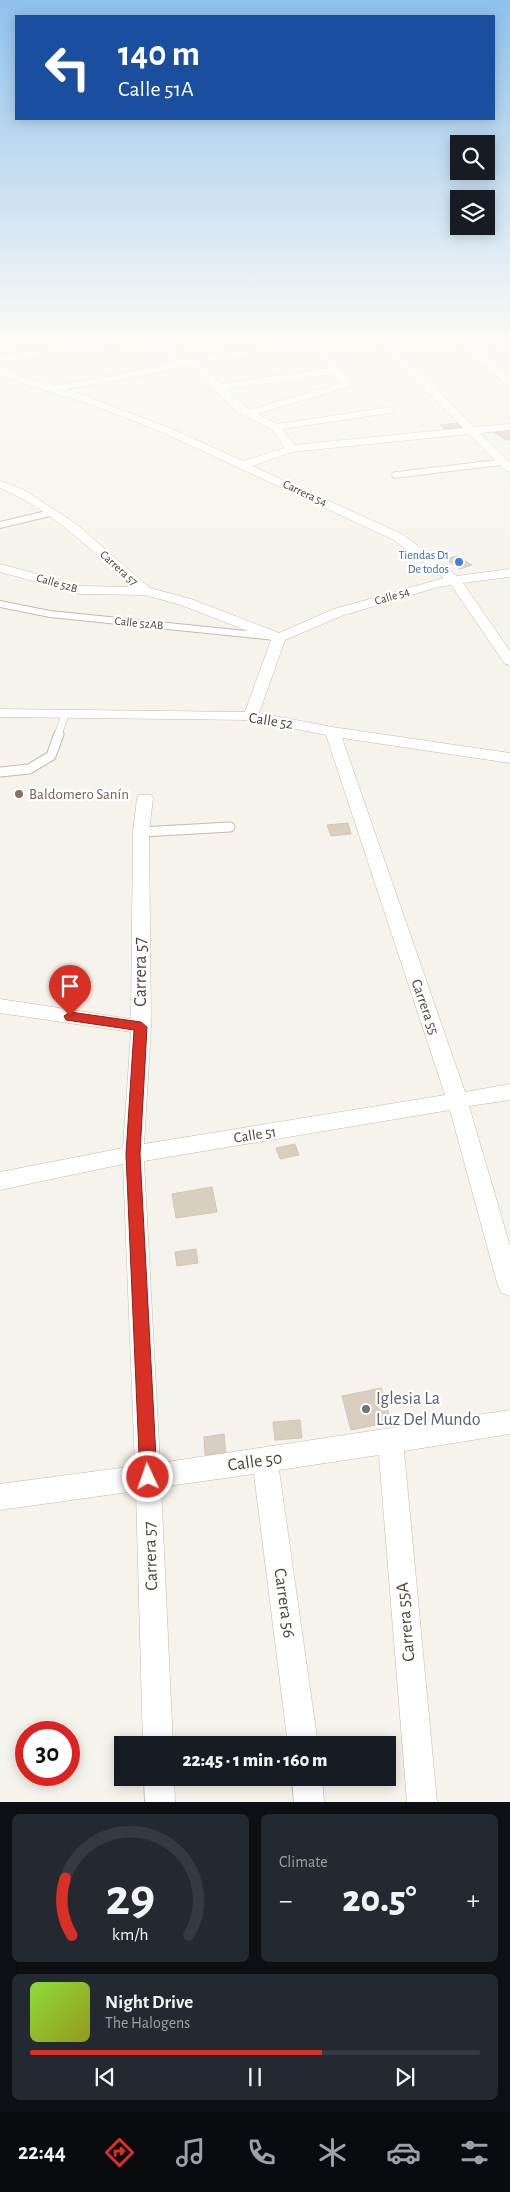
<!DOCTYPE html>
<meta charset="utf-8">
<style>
:root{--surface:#171b24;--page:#242831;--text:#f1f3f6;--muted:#9ea1a6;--line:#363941;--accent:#d93025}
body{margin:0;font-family:"Alegreya Sans",sans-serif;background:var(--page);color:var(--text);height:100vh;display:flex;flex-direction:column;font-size:19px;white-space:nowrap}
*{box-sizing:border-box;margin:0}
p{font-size:16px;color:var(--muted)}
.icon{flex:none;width:28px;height:28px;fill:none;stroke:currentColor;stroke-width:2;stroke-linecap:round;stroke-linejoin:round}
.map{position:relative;height:1802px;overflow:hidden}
.details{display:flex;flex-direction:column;gap:12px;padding:12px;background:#0d0f14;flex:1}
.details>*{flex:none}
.guide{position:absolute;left:15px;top:15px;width:480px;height:105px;border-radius:0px;box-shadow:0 2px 12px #0003;background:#1a4fa0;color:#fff;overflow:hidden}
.fabs{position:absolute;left:450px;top:135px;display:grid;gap:10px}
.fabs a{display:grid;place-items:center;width:45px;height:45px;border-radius:0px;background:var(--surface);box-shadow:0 2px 12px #0003;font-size:25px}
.speed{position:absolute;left:15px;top:1721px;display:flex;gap:10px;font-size:25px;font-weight:700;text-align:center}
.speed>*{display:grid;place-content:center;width:65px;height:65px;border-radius:50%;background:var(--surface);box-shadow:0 2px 12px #0003;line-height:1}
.speed .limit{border:8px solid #d22;background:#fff;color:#111}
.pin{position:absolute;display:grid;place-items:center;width:42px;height:42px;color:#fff;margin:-51px -21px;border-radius:50% 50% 50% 0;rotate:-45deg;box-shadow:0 0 5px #0007}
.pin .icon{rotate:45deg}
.me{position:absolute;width:55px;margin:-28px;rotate:357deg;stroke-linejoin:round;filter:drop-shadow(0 0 4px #0008)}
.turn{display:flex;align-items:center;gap:18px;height:105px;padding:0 20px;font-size:22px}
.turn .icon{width:65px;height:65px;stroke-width:2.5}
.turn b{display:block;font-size:35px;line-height:42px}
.big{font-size:38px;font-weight:800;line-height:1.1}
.details .card{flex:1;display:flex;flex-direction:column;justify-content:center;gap:8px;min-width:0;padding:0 18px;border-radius:8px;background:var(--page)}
.details .dial{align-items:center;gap:0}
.dial svg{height:130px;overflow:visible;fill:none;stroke:var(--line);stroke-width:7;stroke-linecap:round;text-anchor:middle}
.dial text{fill:var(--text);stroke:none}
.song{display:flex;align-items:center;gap:15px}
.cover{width:60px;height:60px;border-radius:8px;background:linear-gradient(135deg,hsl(90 70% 55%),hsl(60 70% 35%))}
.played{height:5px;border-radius:2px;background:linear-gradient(90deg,var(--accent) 65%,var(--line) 65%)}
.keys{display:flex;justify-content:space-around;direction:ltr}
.heat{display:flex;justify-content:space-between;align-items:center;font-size:28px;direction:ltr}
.details .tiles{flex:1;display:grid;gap:12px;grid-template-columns:1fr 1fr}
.card:last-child{grid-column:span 2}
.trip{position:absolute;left:114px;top:1736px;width:282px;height:50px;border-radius:0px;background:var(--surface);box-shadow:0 2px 12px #0003;font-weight:800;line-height:50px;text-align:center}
.dock{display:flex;height:80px;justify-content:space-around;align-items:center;background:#090b0e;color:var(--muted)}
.dock .icon{width:35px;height:35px}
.dock .active{color:var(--accent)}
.dock b{font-size:22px;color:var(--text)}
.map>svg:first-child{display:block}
</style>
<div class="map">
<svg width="510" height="1802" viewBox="0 0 510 1802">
<rect width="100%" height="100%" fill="#f6f3ec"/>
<path fill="#d8cfc1" stroke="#d3c7b4" d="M457 423 462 428 445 430 440 425Z
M510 429V440H505L498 434H495L491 431Z
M457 556 472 565 460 569 446 559Z
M348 823 351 834 331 836 327 825Z
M295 1144 299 1155 280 1159 276 1148Z
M212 1187 217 1212 176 1218 172 1194Z
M196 1249 198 1263 177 1266 175 1252Z
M381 1388 391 1422 351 1430 342 1396Z
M300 1420 302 1438 275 1440 273 1422Z
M224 1434 226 1453 205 1455 204 1437Z"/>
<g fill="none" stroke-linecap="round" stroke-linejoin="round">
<g stroke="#c2bbae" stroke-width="7">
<path id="service-far2" d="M395 475 503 462"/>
</g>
<g stroke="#c2bbae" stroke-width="8">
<path id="service-far1" d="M58 735 65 715"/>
</g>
<g stroke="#c2bbae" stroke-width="11">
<path id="service" d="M0 772 29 769 51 756 59 734
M141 832 230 827"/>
</g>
<g stroke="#c2bbae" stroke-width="2">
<path id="pedestrian" d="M51 510 54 511V515L0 528V522Z
M0 601 50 611 275 634 280 637 275 640 50 617 0 607Z"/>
</g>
<g stroke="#c2bbae" stroke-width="1">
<path id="minor" d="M98 342H125L121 345 0 362V356Z
M160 342H169L182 359 307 342H335L322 346 340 368 351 384 350 386 257 414 277 424 390 407 395 410 390 413 283 429 294 445 463 428 378 342H388L474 427 510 424V430L480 433 510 463V472L506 471 469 434 292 452 252 466 402 534 457 576 510 569V577L463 583 510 651V665L505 664 451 585 438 587 344 615 285 640 259 713 332 727 510 753V763L342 738 465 1092 510 1084V1100L469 1106 510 1246V1296L502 1293 498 1286 450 1110 144 1161 160 1463 510 1410V1434L404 1451 437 1802H407L379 1455 279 1470 318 1745H288L254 1474 161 1487 173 1745H143L136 1491 0 1510V1484L135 1466 123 1164 0 1190V1172L123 1148 131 1032 0 1013V999L131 1019 133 832 137 798 139 795H151L153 798 149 832 151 1027 144 1144 445 1095 326 735 251 720 0 717V709L245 712 271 640 181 605 145 595 81 594 0 572V564L81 586 133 587C92 551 51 509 0 488V481L24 490 75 523 150 588 191 599 279 633 334 609 444 578 394 540 164 433 93 405 8 379 0 372V364L16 375 55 386 155 367 174 361ZM313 347 329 368 221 384 200 362ZM190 364 238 413 272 429 285 448 243 461 172 429 67 389 157 373ZM333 374 340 383 249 410 226 389Z
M460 342H470L477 349 510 342V347L482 353 510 378V386L506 385Z
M144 1778H174L175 1802H145Z
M292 1778H322L324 1802H294Z"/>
</g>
<use href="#service-far2" stroke="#fff" stroke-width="5.5"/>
<use href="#service-far1" stroke="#fff" stroke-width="7"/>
<use href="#service" stroke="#fff" stroke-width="9"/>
<use href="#pedestrian" fill="#fff" fill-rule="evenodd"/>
<use href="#minor" fill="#fff" fill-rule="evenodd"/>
</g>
<linearGradient id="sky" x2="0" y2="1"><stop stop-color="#8fc1ec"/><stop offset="0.57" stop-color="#fbfaf6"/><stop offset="1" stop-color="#fbfaf6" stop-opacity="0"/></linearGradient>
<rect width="510" height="595" fill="url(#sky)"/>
<path fill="#d93025" stroke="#8d1f18" d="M70 1012 141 1022 147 1027 140 1154 157 1477 154 1482 148 1485 142 1482 140 1477 126 1154 134 1030 66 1020 64 1016Z"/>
<circle fill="#3f7fe0" stroke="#fff" stroke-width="2" cx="459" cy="562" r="5"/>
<circle fill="#8d6e63" stroke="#fff" stroke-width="2" cx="19" cy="794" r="5"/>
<circle fill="#6b7280" stroke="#fff" stroke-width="2" cx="366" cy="1409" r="5"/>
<g text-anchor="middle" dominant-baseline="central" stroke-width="4.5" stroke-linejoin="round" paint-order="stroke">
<g font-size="12" fill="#4b4439" stroke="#fff">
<text transform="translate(305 493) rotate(25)">Carrera 54</text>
<text transform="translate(119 568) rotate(42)">Carrera 57</text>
<text transform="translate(57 583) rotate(16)">Calle 52B</text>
<text transform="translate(392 596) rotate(-17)">Calle 54</text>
<text transform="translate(139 623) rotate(6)">Calle 52AB</text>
</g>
<g font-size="12" fill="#366cbe" stroke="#fff" text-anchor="end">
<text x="449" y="555">Tiendas D1<tspan x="449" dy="14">De todos</tspan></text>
</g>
<g font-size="15" fill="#4b4439" stroke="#fff">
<text transform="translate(271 721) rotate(9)">Calle 52</text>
<text transform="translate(425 1007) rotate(71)">Carrera 55</text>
<text transform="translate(255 1135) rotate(-9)">Calle 51</text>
</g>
<g font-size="15" fill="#785e54" stroke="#fff" text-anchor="start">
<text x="29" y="794">Baldomero Sanín</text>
</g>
<g font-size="18" fill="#4b4439" stroke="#fff">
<text transform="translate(141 972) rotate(-90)">Carrera 57</text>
<text transform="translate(255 1462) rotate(-8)">Calle 50</text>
<text transform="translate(151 1556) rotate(-92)">Carrera 57</text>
<text transform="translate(284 1603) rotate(82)">Carrera 56</text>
<text transform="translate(406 1622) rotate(-95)">Carrera 55A</text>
</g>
<g font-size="18" fill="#5b616d" stroke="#fff" text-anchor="start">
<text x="376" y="1399">Iglesia La<tspan x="376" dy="21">Luz Del Mundo</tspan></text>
</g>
</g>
</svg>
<div class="fabs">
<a><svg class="icon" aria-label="search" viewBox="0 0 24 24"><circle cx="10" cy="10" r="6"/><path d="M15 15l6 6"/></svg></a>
<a><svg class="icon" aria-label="layers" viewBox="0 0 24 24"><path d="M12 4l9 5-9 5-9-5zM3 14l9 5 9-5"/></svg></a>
</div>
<div class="speed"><div class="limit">30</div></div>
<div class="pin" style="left:70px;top:1016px;background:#d93025"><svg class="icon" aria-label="arrive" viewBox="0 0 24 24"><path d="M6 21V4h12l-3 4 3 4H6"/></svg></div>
<svg class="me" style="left:148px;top:1477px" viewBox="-20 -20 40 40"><circle r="17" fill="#d93025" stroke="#fff" stroke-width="3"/><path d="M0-11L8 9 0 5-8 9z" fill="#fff"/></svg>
<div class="trip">22:45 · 1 min · 160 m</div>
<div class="guide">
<div class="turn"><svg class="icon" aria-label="left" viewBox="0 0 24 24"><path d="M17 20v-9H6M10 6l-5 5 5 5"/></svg><div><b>140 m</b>Calle 51A</div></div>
</div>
</div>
<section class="details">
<div class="tiles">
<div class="card dial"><svg viewBox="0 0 100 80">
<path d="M14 69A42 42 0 1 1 86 69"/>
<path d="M14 69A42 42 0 0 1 10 34" stroke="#d93025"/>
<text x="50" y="56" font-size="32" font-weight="700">29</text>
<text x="50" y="72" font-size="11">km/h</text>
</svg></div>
<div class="card"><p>Climate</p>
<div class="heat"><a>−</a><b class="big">20.5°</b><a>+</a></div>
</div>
<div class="card">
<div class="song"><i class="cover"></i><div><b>Night Drive</b><p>The Halogens</p></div></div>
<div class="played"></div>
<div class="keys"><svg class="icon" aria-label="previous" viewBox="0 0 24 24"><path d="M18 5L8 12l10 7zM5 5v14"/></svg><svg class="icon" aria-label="pause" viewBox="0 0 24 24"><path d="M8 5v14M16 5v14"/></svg><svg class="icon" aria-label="next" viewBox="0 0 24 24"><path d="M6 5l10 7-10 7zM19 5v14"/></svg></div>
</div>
</div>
</section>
<nav class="dock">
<b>22:44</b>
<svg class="icon active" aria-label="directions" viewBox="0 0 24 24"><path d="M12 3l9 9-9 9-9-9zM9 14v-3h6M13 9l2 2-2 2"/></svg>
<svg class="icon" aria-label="music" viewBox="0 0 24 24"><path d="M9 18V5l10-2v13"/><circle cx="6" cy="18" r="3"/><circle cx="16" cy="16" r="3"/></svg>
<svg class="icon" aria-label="phone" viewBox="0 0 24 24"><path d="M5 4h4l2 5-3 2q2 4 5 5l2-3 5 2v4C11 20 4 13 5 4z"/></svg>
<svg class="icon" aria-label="climate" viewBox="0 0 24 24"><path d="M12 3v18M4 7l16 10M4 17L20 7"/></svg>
<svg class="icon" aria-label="car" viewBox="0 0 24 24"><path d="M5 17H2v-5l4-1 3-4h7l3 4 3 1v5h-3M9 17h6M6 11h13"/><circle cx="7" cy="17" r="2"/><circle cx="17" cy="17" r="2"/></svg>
<svg class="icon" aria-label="filters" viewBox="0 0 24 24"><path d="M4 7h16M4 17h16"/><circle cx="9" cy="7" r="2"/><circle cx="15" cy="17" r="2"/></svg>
</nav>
